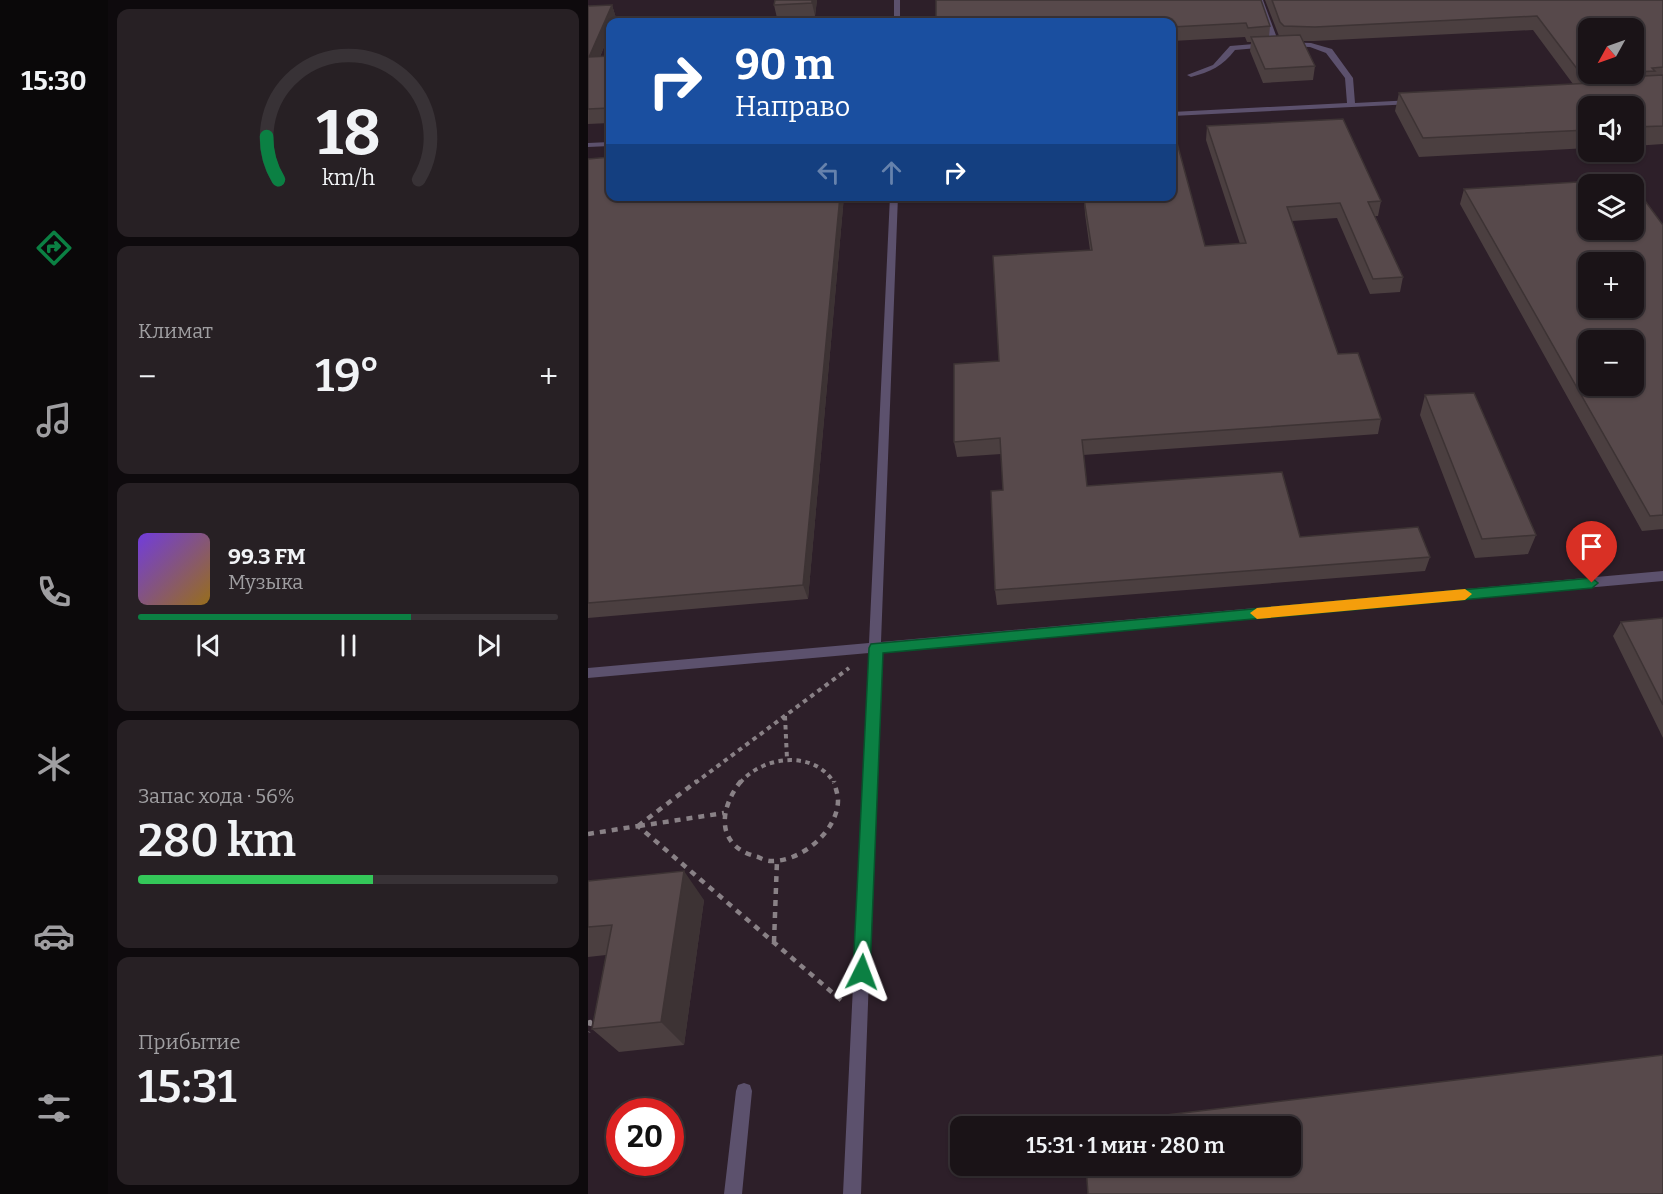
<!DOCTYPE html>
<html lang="ru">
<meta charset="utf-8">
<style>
:root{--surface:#1a1317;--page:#272024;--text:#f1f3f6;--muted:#9f9ea1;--line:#383236;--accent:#0b8043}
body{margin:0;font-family:Bitter,serif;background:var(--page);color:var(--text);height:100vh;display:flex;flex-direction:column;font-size:22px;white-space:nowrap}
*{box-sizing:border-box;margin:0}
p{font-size:20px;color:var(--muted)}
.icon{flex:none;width:33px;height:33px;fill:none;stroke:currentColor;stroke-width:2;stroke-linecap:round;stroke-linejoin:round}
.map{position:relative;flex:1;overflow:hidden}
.sheet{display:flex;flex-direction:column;gap:9px;padding:9px;background:#0e0a0d;width:480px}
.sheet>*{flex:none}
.guide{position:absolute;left:18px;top:18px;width:570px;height:183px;border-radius:12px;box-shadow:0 2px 4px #0004,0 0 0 2px var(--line);background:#1a4fa0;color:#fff;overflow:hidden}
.needle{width:39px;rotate:230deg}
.controls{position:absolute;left:990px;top:18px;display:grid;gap:12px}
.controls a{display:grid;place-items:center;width:66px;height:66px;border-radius:12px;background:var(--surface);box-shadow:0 2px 4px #0004,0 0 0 2px var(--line);font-size:30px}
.speed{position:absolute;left:18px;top:1098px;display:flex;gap:12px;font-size:30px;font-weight:700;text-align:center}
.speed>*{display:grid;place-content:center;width:78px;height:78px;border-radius:50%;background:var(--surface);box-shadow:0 2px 4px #0004,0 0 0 2px var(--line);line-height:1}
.speed .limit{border:9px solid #d22;background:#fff;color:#111}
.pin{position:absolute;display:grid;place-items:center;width:51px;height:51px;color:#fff;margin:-62px -26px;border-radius:50% 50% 50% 0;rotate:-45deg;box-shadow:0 0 6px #0007}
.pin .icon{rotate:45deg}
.me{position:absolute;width:66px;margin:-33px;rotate:3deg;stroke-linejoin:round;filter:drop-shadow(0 0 4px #0008)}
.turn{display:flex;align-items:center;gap:21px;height:126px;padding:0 30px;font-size:27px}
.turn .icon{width:78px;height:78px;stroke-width:2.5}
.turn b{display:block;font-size:42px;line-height:51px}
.lanes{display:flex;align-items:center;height:57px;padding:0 30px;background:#0003;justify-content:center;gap:30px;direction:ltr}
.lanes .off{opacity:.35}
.big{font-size:45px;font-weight:600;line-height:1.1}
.sheet .widget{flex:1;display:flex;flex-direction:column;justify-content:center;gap:9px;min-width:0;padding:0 21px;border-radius:12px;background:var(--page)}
.sheet .dial{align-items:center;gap:0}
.dial svg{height:156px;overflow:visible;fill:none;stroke:var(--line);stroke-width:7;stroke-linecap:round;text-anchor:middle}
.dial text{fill:var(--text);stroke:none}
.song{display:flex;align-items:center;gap:18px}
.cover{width:72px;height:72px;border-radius:9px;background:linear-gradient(135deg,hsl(260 70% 55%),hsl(40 70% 35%))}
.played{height:6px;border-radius:3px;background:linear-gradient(90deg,var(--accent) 65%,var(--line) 65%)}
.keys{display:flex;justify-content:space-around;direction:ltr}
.heat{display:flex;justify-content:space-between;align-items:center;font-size:33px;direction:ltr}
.charge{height:9px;border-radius:4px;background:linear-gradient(90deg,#34c759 56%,var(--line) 0)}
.trip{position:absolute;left:362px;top:1116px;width:351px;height:60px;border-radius:12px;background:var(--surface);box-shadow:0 2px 4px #0004,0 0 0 2px var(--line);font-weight:600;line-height:60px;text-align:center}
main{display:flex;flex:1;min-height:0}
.tabs{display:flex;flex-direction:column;width:108px;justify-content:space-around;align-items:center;background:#0a0809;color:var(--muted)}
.tabs .icon{width:42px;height:42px}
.tabs .active{color:var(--accent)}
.tabs b{font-size:27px;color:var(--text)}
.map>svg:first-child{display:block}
</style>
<main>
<nav class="tabs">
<b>15:30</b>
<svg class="icon active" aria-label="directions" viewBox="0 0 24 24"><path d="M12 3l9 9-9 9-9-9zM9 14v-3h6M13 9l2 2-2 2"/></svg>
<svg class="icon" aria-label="music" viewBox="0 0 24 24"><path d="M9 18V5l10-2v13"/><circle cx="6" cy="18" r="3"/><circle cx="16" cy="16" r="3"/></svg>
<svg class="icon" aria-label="phone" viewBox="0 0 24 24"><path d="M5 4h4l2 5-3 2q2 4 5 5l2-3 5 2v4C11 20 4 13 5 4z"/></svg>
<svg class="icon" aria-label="climate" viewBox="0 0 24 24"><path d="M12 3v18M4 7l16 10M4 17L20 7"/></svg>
<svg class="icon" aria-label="car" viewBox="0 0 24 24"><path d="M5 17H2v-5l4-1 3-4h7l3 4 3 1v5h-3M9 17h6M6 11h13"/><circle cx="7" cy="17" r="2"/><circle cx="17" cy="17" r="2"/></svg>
<svg class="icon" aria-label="filters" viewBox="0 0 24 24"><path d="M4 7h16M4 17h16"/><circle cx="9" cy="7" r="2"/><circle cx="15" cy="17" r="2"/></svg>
</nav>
<section class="sheet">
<div class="widget dial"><svg viewBox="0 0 100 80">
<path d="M14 69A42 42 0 1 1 86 69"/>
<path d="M14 69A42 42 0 0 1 8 47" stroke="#0b8043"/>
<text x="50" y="56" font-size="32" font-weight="700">18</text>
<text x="50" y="72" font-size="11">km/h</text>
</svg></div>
<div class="widget"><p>Климат</p>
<div class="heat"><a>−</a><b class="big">19°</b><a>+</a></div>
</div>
<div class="widget">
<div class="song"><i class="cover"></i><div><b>99.3 FM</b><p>Музыка</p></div></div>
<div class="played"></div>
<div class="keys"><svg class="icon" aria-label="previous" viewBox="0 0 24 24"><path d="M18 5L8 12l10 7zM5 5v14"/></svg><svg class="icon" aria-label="pause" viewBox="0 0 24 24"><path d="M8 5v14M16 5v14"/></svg><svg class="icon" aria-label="next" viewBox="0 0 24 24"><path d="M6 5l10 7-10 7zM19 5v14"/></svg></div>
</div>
<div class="widget"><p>Запас хода · 56%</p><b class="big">280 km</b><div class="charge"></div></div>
<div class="widget"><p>Прибытие</p><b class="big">15:31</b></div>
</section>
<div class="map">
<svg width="1075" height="1194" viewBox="0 0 1075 1194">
<rect width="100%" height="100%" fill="#22191f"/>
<path fill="#2d1f29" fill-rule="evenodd" d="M0 0H1075V1194H0ZM22 22H584V196H22ZM1000 28H1046V74H1000ZM1000 106H1046V152H1000ZM1000 184H1046V230H1000ZM1000 262H1046V308H1000ZM1000 340H1046V386H1000ZM32 1112H82V1162H32ZM372 1126H702V1166H372Z"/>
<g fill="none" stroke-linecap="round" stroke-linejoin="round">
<path stroke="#898186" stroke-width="4" stroke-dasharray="4.5 4.5" stroke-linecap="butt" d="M197 716 199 759
M107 783 261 668
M152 783C175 755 227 750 246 783"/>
<path stroke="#898186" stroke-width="4.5" stroke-dasharray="6 6" stroke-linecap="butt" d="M153 781C130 810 128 847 170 857 174 859 179 861 183 861 213 862 250 831 250 800 250 794 247 787 246 781
M50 826 109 781
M51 826 136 813
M0 834 50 826 253 1000
M186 942 189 860
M0 1023 2 1022 0 1032"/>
<path fill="#5c516d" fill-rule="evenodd" d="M306 0H312V22H306Z
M669 0H675L689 38 694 42 723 43 744 49 765 78 767 103 825 100 829 102 825 104 584 116V112L759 103 757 78 738 53 722 47 689 46 682 39Z
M678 43 682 45 681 47 647 50C635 66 622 72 603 77L599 75 625 65 642 46Z
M22 142V146L0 147V143Z
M302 196H310L293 642 1075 571V581L293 652 273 1194H255L281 653 0 678V668L281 643Z
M156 1083 162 1085 164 1091 154 1194H136L148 1091 150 1085Z"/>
</g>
<path fill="#4b3f40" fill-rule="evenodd" d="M187 0H229L227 16 189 18 186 5Z
M673 0 682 26 681 37 691 36 677 0H1075V144L1046 146V106H1000V148L831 157 807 111 811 93 985 84 945 30 726 41H715L727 66 725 80 675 83 662 51 663 42H659L657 37 584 41V22ZM1046 28V74H1000Z
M24 5 28 18 26 22H22V32L12 57 22 56V123L0 124V6Z
M619 126 793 201 790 216H787L815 277 812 292 782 294 749 218 704 221 750 354 793 419 790 434 495 455 499 486 712 537 842 557 837 571 409 605 407 590 415 490 413 454 369 457 366 442 411 361 502 250 497 214 496 199 526 196H584L617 246 652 244 618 140Z
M0 159 22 196H256L220 599 0 618Z
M876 189 1075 225V529L1054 531 872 204Z
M837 395 948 535 940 554 887 558 832 415Z
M1075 618V738L1025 636 1033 622Z
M0 881 116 900 96 1045 31 1052 4 1029 18 955 0 957Z"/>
<path fill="#3d3334" d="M224 0H229L227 16 224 3Z
M24 5 28 18 26 22H22V32L6 71 1 57Z
M252 196H256L220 599 215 585Z
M96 871 116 900 96 1045 73 1022Z"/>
<path fill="#57494b" stroke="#3d3334" stroke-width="1.5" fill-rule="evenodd" d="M187 0H224V3L186 5Z
M348 0H673L682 26 660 28 658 23 584 27V22H348Z
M684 0H1075V67L1064 68 1067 71 1046 72V28H1000V74H1010H993L949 16 727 27 696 26 692 22Z
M24 5 1 57 22 56V108L0 109V6Z
M712 35 727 66 677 69 663 37Z
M1075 75V126L1046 127V106H1000V130L835 138 811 93 1003 83 1000 79Z
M755 119 793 201 780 202 815 277 785 279 752 203 699 207 750 354 770 353 793 419 494 440 499 486 694 472 712 537 830 527 842 557 407 590 403 491 415 490 412 438 366 442V364L411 361 405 256 504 250 496 199 528 196H584V128H585L617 246 658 243 619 126Z
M22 157V196H252L215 585 0 603V159Z
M1040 179 1044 184H1000V230H1046V186L1075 225V515L1062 516 876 189ZM1000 262H1046V308H1000ZM1000 340H1046V386H1000Z
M886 393 948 535 894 539 837 395Z
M1075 618V705L1033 622Z
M96 871 73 1022 4 1029 24 925 0 927V881Z
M1075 1055V1194H500L498 1166H702V1126H495V1125Z"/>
<path fill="#0b8043" stroke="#07532c" stroke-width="1.5" d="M1004 578 1010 583 1004 588 295 653 282 972 280 978 274 981 267 978 265 972 281 648 283 644Z"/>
<path fill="#f59e0b" d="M877 589 884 594 877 600 669 619 662 613 669 608Z"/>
</svg>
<div class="controls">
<a><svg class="needle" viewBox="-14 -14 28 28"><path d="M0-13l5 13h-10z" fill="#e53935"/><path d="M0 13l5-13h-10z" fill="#9f9ea1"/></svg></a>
<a><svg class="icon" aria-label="sound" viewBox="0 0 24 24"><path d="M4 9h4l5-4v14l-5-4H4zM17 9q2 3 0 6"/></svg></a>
<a><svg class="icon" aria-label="layers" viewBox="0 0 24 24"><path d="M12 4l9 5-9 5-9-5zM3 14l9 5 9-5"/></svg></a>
<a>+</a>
<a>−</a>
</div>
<div class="speed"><div class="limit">20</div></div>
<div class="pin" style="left:1004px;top:583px;background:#d93025"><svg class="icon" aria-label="arrive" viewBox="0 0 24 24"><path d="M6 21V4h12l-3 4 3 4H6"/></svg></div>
<svg class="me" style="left:274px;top:972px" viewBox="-20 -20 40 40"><path d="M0-17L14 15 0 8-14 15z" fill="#0b8043" stroke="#fff" stroke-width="4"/></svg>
<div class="trip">15:31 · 1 мин · 280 m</div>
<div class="guide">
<div class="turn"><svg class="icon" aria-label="right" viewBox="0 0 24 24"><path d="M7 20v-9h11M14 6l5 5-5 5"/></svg><div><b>90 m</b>Направо</div></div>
<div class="lanes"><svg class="icon off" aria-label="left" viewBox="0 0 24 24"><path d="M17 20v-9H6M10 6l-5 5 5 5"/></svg><svg class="icon off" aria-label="ahead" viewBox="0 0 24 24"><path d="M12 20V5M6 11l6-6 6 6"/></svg><svg class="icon" aria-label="right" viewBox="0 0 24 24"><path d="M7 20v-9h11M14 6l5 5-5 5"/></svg></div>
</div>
</div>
</main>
